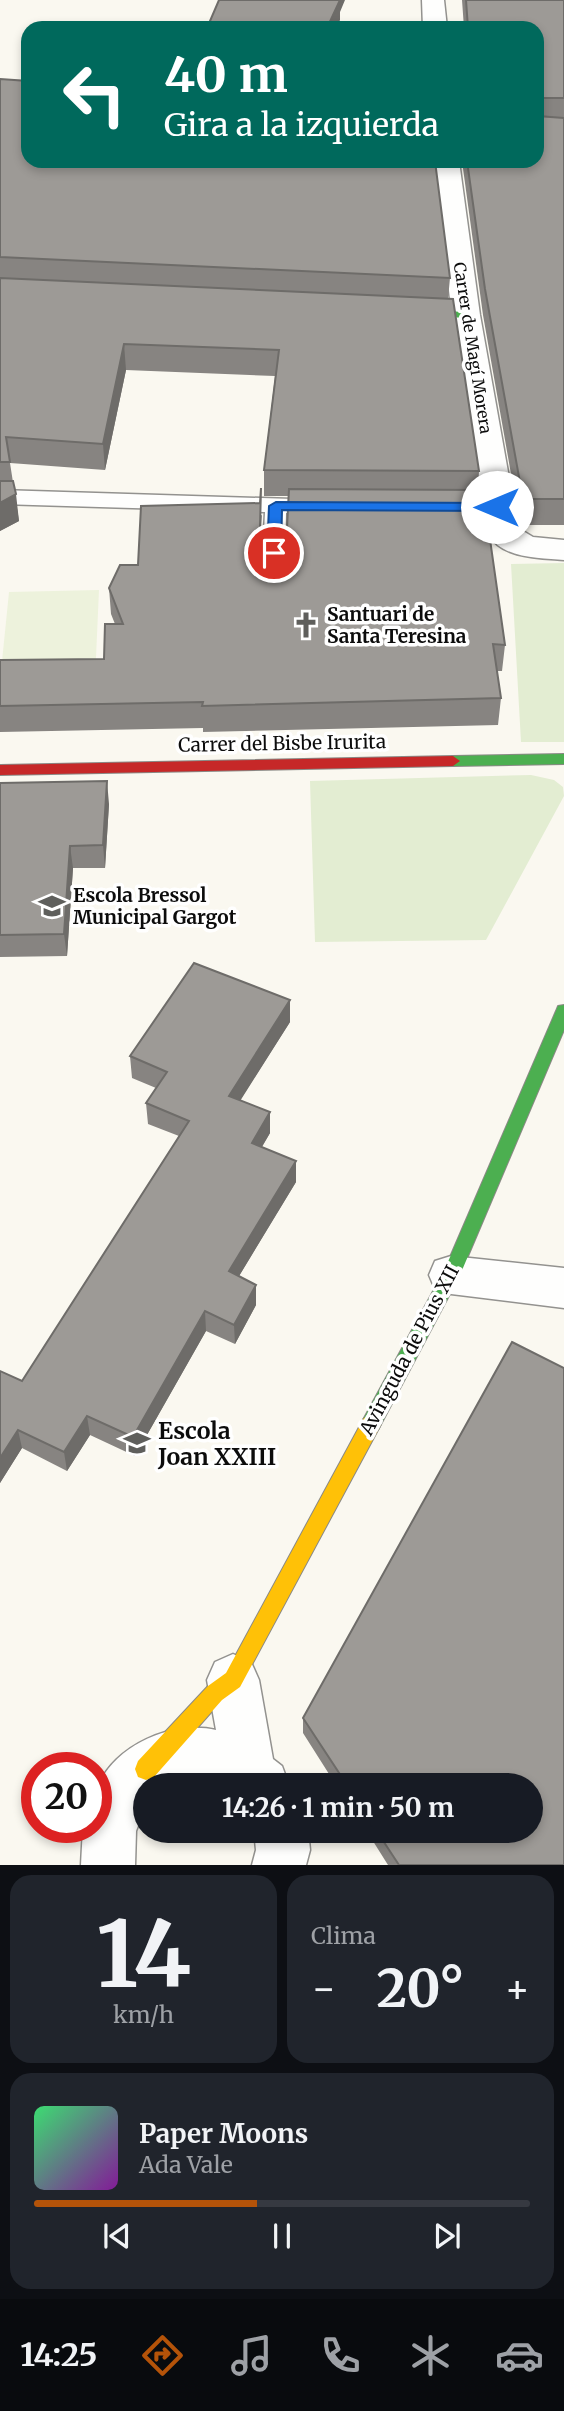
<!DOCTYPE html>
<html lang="es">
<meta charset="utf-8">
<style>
:root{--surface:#171b24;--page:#20242c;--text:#f1f3f6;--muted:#9ea1a6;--line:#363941;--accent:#b45309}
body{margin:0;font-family:Merriweather,serif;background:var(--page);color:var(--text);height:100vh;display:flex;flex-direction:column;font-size:26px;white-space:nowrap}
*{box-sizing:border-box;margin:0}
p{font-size:23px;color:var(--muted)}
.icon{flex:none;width:38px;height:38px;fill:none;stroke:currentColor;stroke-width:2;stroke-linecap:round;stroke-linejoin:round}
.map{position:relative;height:1865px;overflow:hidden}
.side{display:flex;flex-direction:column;gap:10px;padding:10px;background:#0d0f14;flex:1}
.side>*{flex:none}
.top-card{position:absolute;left:21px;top:21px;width:523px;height:147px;border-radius:21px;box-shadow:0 4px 10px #0003;background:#00695c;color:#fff;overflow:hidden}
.speed{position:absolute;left:21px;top:1752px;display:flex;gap:14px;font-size:35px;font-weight:700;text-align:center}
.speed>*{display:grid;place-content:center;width:91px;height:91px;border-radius:50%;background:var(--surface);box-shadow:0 4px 10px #0003;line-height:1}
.speed .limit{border:10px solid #d22;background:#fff;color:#111}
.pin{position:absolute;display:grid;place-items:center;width:60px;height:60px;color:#fff;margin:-30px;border:4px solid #fff;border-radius:50%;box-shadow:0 2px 7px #0007}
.me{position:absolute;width:77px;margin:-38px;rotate:270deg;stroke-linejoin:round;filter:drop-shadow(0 0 5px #0008)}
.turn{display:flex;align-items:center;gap:24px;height:147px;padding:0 28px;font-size:32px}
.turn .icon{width:91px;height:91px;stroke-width:2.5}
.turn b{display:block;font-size:49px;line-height:60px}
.big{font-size:52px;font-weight:700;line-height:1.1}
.side .tile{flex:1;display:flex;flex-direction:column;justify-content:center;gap:10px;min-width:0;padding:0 24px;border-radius:21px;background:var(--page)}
.side .dial{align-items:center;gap:0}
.dial b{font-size:91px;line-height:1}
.song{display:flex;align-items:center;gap:21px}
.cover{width:84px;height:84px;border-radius:10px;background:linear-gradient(135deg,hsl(140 70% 55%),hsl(290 70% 35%))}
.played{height:7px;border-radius:4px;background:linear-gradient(90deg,var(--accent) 45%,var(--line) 45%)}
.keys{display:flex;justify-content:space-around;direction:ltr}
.heat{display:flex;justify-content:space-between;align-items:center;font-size:38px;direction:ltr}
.side .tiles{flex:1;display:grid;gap:10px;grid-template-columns:1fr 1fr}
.tile:last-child{grid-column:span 2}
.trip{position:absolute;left:133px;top:1773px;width:410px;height:70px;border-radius:35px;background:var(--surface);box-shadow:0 4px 10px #0003;font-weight:700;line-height:70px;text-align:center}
.tab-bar{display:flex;height:112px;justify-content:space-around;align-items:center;background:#090b0e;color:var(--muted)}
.tab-bar .icon{width:49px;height:49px}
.tab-bar .on{color:var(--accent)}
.tab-bar b{font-size:32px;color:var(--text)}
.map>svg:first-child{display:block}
</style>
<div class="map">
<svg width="564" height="1865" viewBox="0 0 564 1865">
<rect width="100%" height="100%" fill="#faf8f0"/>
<path fill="#e3edd2" d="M564 563V742H521L511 564Z
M531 775 554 780 563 787 564 796 486 940 315 942 310 781Z"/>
<path fill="#edf2dc" d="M99 590 95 680 0 681 9 592Z"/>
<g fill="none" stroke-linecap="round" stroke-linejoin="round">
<g stroke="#93928f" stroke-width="3">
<path id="lane" d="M0 490 324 500 332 502 335 507 332 512 286 513 285 553 282 558H266L263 553 265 512 0 504Z"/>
</g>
<g stroke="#93928f" stroke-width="3">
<path id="street" d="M422 0H444L447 28H423Z
M433 161H459L480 315 518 528 533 537 564 540V560C541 558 501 559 489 534 485 526 484 516 481 507L452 315Z
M451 1256 564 1268V1308L451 1294 435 1289 429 1275 435 1261Z
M233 1654 251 1662 259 1680 273 1759 282 1766 289 1785H222L202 1779 181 1780 169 1785H145V1807L136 1831 135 1865H81L83 1827H96C96 1816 93 1799 97 1789 113 1745 173 1720 216 1730L207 1680 215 1662Z
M254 1830H308L310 1850 306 1865H252L256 1850Z"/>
</g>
<g stroke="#8a8985" stroke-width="2">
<path id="fast" d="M402 309 466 312 472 315 466 318 398 314V310Z
M564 754V764L453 766 446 761 453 756Z
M564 1005V1030L460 1275 378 1430 371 1433 364 1430 361 1424 364 1418 444 1271 556 1011 558 1006Z"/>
</g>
<g stroke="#8a8985" stroke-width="2">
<path id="slow" d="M371 1415 378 1418 381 1424 378 1430 240 1687 222 1700 154 1777 146 1780 138 1777 135 1769 138 1761 208 1686 226 1673 364 1418Z"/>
</g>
<g stroke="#8a8985" stroke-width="2">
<path id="jam" d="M453 756 460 761 453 766 0 775V765Z"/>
</g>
<use href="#lane" fill="#fefefd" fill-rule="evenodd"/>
<use href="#street" fill="#fefefd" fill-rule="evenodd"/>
<use href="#fast" fill="#4caf50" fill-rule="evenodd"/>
<use href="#slow" fill="#ffc107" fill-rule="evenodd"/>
<use href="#jam" fill="#c62828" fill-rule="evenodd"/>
</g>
<path fill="#878481" d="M462 0H564V525H520L483 315 462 161H537V28H464Z
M0 79 450 278 448 299 479 471 478 490 505 645 502 671H497L501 698 498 725 203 732V728L0 732V660L104 659 115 624 111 614 109 588 138 565 262 515 261 528 266 534H282L287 528 288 496H264V470L275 376 126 370 105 470 10 463 19 521 0 531Z
M0 783 109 804 105 868H73L67 956 0 957Z
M290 1022 240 1100 270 1112V1133L262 1147 296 1182 239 1276 256 1285V1305L235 1344 206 1331 135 1456 90 1435 67 1471 22 1448 0 1483V1371L22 1381 179 1136 148 1124 146 1103 156 1088 132 1078 130 1056Z
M512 1342 564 1368V1865H388L366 1830H530V1785H336L303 1733V1718Z"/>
<path fill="#6e6c69" d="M337 0H345L340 12V20L336 28H327Z
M124 344 126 370 105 470 103 444Z
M16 494 19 521 0 531V503Z
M107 781 109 804 105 868 103 845Z
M70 846 73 868 67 956 64 934Z
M290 1000V1022L230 1117 229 1096Z
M270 1112V1133L252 1163V1143Z
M296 1161V1182L230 1291 229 1271Z
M256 1285V1305L235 1344 234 1325Z
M205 1311 206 1331 135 1456 133 1437Z
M87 1416 90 1435 67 1471 64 1452Z
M18 1430 22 1448 0 1483V1458Z"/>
<path fill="#9d9a96" stroke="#6e6c69" stroke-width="2" d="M219 0H340L327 28H207Z
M466 0H564V98H538V116L564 118V499H523L485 289 467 161H537V28H468Z
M0 79 28 81V161H435L450 278 0 257Z
M0 278 453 299 479 471 264 470 279 350 124 344 103 444 6 437 10 462H0Z
M0 481H13L16 494 0 503Z
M261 488 260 527 266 534H282L287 528 289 489 483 490 505 645 493 644 501 698 202 706 203 702 0 706V660L104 659 105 624H123L109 588 120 565H138L141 506 260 503Z
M107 781 103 845 70 846 64 934 0 935V783Z
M194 963 290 1000 229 1096 270 1112 252 1143 296 1161 229 1271 256 1285 234 1325 205 1311 133 1437 87 1416 64 1452 18 1430 0 1458V1371L22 1381 189 1121 146 1103 167 1072 130 1056Z
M512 1342 564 1368V1865H399L376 1830H530V1785H347L303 1718Z"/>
<path fill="#1a73e8" stroke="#114b97" stroke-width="2" d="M276 502 497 503 504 507 497 511 282 510 281 553 274 557 267 553 269 506Z"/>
<defs>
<g id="church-bare" transform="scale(2.1)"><path d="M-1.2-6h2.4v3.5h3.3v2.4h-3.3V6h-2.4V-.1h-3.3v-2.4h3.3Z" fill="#5f5f5c" stroke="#fff" stroke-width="2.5" paint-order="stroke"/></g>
<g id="school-bare" transform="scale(2.1)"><path d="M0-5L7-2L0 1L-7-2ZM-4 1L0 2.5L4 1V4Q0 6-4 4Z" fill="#5f5f5c" stroke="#fff" stroke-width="2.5" paint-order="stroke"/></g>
</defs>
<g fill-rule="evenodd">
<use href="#church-bare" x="306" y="625"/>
<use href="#school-bare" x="52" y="906"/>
<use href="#school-bare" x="137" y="1443"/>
</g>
<g text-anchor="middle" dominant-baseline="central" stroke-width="7" stroke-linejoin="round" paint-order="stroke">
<g font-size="16" fill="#0c0c0c" stroke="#fff">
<text transform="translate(473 348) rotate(81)">Carrer de Magí Morera</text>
</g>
<g font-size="19" font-weight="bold" fill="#0c0c0c" stroke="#fff" text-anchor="start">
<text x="327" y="614">Santuari de<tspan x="327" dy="22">Santa Teresina</tspan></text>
<text x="73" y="895">Escola Bressol<tspan x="73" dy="22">Municipal Gargot</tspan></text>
</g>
<g font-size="19" fill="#0c0c0c" stroke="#fff">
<text transform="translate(282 743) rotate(-1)">Carrer del Bisbe Irurita</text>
<text transform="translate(409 1350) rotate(-62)">Avinguda de Pius XII</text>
</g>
<g font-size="23" font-weight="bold" fill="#0c0c0c" stroke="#fff" text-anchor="start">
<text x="158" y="1430">Escola<tspan x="158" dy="26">Joan XXIII</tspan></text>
</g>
</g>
</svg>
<div class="speed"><div class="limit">20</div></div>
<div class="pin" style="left:274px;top:553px;background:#d93025"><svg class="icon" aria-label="arrive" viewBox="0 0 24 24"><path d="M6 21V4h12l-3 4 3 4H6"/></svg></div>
<svg class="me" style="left:497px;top:507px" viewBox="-20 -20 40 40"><circle r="19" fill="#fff"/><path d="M0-13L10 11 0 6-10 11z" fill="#1a73e8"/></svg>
<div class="trip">14:26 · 1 min · 50 m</div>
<div class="top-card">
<div class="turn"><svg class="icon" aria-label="left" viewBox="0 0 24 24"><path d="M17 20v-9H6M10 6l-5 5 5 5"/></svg><div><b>40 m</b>Gira a la izquierda</div></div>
</div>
</div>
<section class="side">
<div class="tiles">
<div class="tile dial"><b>14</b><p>km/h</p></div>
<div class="tile"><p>Clima</p>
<div class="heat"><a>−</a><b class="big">20°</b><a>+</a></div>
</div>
<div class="tile">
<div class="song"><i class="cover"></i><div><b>Paper Moons</b><p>Ada Vale</p></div></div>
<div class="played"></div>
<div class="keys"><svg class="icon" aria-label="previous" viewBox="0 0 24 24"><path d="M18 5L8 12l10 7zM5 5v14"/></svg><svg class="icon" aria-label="pause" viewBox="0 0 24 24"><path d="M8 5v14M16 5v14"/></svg><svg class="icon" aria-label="next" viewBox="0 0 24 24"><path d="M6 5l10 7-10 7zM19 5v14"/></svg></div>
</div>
</div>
</section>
<nav class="tab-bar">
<b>14:25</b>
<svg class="icon on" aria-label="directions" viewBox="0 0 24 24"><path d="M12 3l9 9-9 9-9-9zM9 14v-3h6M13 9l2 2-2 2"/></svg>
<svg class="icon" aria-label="music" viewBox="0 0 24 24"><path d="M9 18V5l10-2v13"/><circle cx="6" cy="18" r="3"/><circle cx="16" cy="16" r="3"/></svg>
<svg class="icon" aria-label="phone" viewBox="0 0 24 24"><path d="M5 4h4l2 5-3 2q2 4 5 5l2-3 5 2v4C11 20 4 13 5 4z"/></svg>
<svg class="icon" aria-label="climate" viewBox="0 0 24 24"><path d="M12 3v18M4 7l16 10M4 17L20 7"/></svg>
<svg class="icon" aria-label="car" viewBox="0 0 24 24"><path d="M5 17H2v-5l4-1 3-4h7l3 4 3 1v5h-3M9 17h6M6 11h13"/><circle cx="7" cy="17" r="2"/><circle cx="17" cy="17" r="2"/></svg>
</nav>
